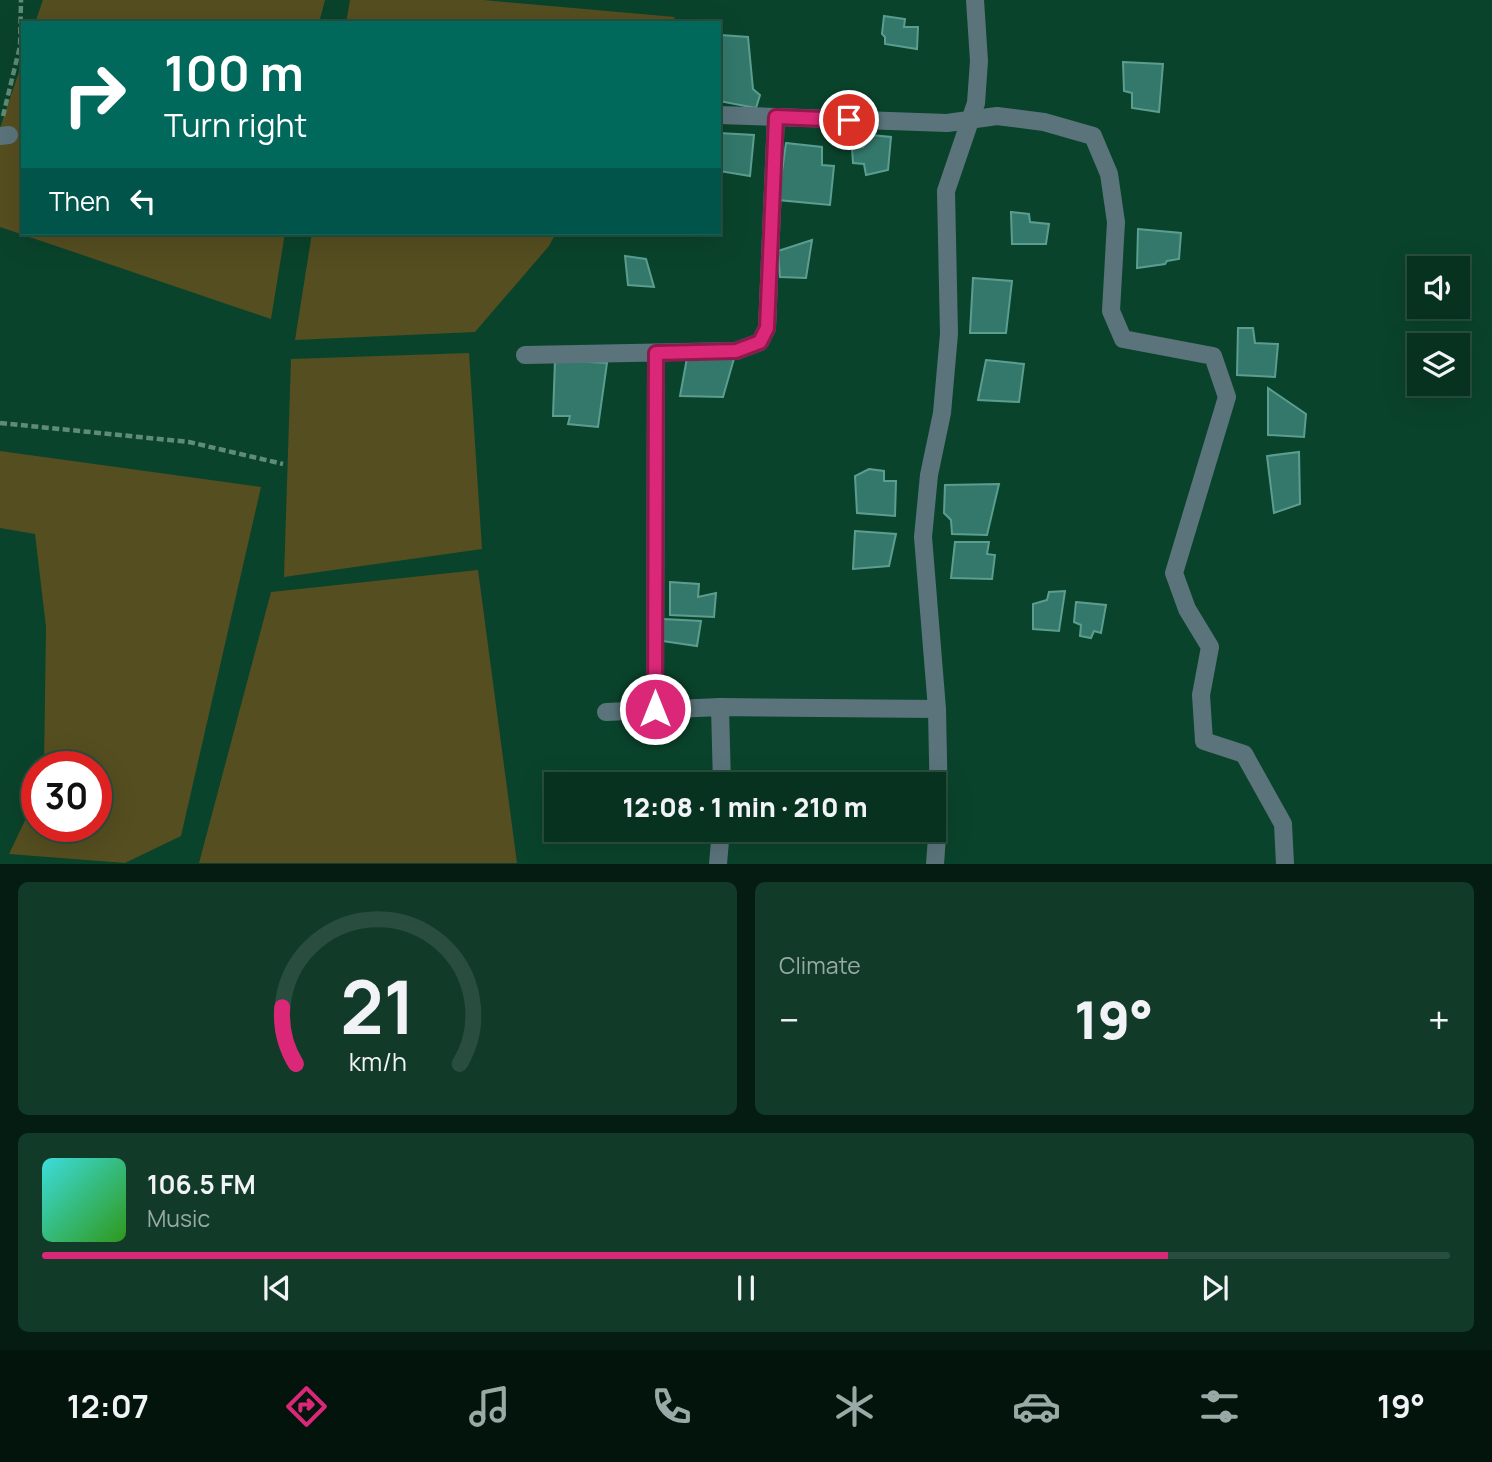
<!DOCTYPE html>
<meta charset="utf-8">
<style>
:root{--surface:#083220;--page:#113a29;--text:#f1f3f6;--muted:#98aaa5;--line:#294d3e;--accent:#db2777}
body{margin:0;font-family:Manrope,sans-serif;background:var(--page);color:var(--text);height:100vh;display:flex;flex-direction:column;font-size:26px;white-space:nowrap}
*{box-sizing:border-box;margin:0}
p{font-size:23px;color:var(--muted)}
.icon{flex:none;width:38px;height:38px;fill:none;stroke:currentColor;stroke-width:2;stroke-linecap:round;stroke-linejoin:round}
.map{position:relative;height:864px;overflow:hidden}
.drawer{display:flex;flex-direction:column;gap:18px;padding:18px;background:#041c12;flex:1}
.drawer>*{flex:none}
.banner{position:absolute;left:21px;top:21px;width:700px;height:214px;border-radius:0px;box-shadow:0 7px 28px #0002,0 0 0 2px var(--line);background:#00695c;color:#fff;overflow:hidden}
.buttons{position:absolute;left:1407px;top:256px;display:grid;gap:14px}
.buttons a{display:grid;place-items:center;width:63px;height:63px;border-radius:0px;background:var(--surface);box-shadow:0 7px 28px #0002,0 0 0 2px var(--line);font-size:35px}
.speed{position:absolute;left:21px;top:751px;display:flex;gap:14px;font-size:35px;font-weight:700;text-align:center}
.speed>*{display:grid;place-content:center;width:91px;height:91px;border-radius:50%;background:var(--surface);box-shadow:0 7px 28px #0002,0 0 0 2px var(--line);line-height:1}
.speed .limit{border:10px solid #d22;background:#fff;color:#111}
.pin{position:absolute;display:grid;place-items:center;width:60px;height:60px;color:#fff;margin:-30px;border:4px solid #fff;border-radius:50%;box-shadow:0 2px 7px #0007}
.me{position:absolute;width:77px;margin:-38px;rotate:0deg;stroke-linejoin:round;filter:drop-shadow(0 0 5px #0008)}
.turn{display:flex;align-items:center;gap:24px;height:147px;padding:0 28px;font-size:32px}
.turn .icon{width:91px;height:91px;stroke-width:2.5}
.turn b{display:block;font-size:49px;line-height:60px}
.then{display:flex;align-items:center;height:66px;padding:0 28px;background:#0003;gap:14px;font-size:26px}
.big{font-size:52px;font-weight:800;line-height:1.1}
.drawer .tile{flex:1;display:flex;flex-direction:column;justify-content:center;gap:10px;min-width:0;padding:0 24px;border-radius:10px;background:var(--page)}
.drawer .dial{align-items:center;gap:0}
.dial svg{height:182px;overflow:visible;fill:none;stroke:var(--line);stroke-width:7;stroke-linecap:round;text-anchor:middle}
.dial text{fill:var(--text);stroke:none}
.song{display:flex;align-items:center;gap:21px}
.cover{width:84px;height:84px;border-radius:10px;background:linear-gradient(135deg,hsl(180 70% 55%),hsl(110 70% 35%))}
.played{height:7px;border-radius:4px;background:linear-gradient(90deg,var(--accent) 80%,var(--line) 80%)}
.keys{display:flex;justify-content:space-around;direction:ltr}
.heat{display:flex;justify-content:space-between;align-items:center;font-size:38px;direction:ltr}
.drawer .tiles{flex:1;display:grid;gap:18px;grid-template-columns:1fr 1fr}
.tile:last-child{grid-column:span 2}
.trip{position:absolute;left:544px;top:772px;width:402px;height:70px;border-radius:0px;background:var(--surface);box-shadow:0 7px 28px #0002,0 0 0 2px var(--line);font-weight:800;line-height:70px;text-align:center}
.tab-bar{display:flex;height:112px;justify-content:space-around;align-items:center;background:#03140d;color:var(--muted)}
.tab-bar .icon{width:49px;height:49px}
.tab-bar .current{color:var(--accent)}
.tab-bar b{font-size:32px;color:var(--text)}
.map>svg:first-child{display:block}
</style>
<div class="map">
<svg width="1492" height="864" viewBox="0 0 1492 864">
<rect width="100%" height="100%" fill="#0a432b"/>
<path fill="#554e20" d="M43 0H325L319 23H35Z
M350 0H483L675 17 672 23H346Z
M23 60V233H285L271 319 0 227V128Z
M312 233H556L549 246 475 332 295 340Z
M469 353 482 549 284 577 291 359Z
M0 451 261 487 181 836 125 863 9 854 37 795V826H96V766H44L46 627 35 534 0 528Z
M478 570 517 863H199L271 592Z"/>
<path fill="#34786c" stroke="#5b9e90" stroke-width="2" d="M884 16 905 19 904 27H918L917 49 885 44V37L882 34Z
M721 35 748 37 753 89 760 95 756 108 719 101Z
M1123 62 1163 64 1159 112 1132 108V93L1124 91Z
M719 133 754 135 750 176 719 171Z
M871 135 891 137 888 170 866 175 864 164 853 163 852 148 863 147Z
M786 143 822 147V165L834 166 830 205 778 200Z
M1011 212 1029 214 1030 222 1049 224 1046 244H1012Z
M1138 229 1181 233 1179 259 1167 261 1165 264 1137 268Z
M812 240 806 278 780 277 778 251Z
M625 256 646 259 654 287 628 285Z
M973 278 1012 281 1006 333H970Z
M1238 328H1253L1255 343 1278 344 1275 377 1237 375Z
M689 347 737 348 723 397 680 396Z
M555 360 607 363 598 427 568 424 570 416H553Z
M986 360 1024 364 1019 402 978 400Z
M1268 388 1306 414 1304 437 1268 435Z
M1299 452 1300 504 1274 513 1267 456Z
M869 469 884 471V481H896L895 516 857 513 855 476Z
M999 484 987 535 952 534 951 520 944 513 945 485Z
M855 531 896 534 889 566 853 569Z
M955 542H989L987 554 995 555 992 579 951 578Z
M670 582 699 584 698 597 716 593 714 617 670 615Z
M1065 591 1059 631 1033 629V604L1047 600 1049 592Z
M1076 602 1106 605 1101 633 1094 631 1091 638 1080 636 1081 625 1074 622Z
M663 619 701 621 697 646 662 641Z"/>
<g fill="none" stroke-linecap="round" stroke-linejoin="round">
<path stroke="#5f8b77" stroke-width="4.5" stroke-dasharray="7 3.5" stroke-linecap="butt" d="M3 116 20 46 21 0
M0 423 189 442 283 464"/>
<path stroke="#5b747c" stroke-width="18" d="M719 115 947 123 997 116 1044 122 1093 136 1109 174 1116 222 1111 311 1123 339 1213 356 1227 397 1174 573 1187 609 1210 647 1201 695 1204 741 1244 754 1283 824 1285 864
M0 136 9 135
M525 355 736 351 760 342 767 328 776 117
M720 707 937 709
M655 709 656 353
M606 712 720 707 722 784
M718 864 721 830
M935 864 939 810 937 709 923 537 929 475 942 413 949 334 946 191 976 103 979 61 975 0"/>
</g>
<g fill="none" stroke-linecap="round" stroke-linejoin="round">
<g stroke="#8e194d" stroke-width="18">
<path id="route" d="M655 709 656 353 736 351 760 342 767 328 776 117 849 120"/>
</g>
<use href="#route" stroke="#db2777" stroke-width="12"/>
</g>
</svg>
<div class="buttons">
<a><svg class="icon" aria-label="sound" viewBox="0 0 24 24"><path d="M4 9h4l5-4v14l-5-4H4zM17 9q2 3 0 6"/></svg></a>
<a><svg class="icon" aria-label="layers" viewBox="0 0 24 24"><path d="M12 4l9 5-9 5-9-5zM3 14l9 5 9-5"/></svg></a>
</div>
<div class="speed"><div class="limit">30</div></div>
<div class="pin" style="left:849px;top:120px;background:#d93025"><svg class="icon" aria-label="arrive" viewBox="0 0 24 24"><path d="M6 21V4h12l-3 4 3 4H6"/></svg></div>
<svg class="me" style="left:655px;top:709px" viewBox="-20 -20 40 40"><circle r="17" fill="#db2777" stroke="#fff" stroke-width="3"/><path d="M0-11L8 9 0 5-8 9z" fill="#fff"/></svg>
<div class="trip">12:08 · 1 min · 210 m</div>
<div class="banner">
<div class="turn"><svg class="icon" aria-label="right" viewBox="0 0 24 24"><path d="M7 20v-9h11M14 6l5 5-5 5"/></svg><div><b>100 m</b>Turn right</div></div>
<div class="then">Then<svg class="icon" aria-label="left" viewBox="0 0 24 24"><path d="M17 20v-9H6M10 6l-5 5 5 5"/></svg></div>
</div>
</div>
<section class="drawer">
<div class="tiles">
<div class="tile dial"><svg viewBox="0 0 100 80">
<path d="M14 69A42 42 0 1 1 86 69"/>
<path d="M14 69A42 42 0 0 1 8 44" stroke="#db2777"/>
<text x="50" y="56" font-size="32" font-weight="700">21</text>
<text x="50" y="72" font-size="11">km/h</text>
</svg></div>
<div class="tile"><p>Climate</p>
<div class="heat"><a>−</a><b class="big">19°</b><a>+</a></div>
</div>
<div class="tile">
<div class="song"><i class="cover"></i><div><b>106.5 FM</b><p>Music</p></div></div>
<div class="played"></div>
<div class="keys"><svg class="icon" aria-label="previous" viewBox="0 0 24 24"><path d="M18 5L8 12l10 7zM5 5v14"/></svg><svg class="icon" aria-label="pause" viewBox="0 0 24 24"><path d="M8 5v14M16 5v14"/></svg><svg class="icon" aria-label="next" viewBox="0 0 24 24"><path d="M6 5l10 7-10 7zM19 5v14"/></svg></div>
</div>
</div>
</section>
<nav class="tab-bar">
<b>12:07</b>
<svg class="icon current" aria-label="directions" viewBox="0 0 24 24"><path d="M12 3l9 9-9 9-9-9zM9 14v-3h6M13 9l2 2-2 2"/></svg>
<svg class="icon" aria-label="music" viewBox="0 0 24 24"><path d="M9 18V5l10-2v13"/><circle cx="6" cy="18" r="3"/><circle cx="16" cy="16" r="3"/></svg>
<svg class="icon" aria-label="phone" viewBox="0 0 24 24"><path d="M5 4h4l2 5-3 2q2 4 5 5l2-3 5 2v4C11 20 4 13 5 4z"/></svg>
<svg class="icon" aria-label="climate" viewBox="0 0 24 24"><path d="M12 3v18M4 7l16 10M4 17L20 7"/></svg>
<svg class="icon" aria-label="car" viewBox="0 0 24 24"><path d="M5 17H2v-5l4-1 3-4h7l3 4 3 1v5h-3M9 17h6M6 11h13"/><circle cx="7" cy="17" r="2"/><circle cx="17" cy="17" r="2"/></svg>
<svg class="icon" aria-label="filters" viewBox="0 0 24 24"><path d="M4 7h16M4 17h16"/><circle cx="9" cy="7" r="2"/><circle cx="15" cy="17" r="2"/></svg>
<b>19°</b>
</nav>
